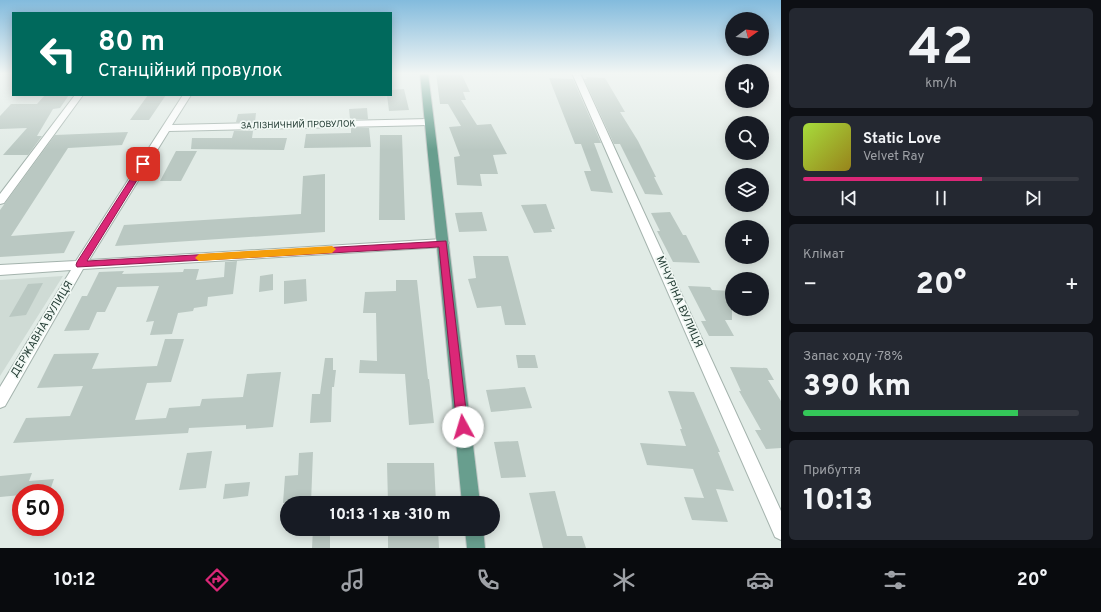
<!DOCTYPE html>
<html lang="uk">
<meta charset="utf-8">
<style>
:root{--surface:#171b24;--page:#242831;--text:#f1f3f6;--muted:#9ea1a6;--line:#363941;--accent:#db2777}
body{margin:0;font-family:Overpass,sans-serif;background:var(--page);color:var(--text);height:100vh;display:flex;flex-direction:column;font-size:15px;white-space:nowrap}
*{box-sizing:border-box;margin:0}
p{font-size:13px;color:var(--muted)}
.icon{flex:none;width:22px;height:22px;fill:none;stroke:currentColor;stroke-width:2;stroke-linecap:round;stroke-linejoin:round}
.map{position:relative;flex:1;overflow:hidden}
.details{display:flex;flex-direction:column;gap:8px;padding:8px;background:#0d0f14;width:320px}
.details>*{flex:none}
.banner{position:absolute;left:12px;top:12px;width:380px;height:84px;border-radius:0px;box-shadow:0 2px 10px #0003;background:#00695c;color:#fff;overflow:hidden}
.needle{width:26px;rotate:75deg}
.tools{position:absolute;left:725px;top:12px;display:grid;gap:8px}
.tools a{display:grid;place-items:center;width:44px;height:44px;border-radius:50%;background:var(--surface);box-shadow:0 2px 10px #0003;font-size:20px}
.speed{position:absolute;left:12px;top:484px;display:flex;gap:8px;font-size:20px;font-weight:700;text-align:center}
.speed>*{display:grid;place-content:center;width:52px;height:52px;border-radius:50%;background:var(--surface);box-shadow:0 2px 10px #0003;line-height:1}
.speed .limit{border:6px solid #d22;background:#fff;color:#111}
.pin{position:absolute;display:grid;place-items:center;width:34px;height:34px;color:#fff;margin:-17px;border-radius:8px;box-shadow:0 2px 6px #0006}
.me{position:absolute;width:44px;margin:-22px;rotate:354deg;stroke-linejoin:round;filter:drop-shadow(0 0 3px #0008)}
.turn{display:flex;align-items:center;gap:14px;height:84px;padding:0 20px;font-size:18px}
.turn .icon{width:52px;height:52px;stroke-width:2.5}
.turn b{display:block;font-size:28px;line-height:34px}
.big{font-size:30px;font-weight:800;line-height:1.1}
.details .tile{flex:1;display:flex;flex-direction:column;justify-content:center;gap:6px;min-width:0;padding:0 14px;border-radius:6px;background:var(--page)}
.details .dial{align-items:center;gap:0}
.dial b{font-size:52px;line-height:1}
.song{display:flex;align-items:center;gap:12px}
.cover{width:48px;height:48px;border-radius:6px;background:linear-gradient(135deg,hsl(80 70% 55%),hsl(50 70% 35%))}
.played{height:4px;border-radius:2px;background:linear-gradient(90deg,var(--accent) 65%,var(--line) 65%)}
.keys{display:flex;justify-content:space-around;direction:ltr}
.heat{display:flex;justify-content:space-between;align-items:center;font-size:22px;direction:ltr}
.charge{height:6px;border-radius:3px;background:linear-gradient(90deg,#34c759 78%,var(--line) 0)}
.trip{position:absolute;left:280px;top:496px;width:220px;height:40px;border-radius:20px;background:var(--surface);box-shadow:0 2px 10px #0003;font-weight:800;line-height:40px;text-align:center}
.menu{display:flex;height:64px;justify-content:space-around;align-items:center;background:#090b0e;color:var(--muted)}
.menu .icon{width:28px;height:28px}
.menu .selected{color:var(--accent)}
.menu b{font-size:18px;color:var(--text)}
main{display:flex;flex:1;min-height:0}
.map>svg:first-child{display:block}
</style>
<main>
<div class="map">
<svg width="781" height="548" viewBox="0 0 781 548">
<rect width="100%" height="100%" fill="#e1ebe6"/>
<path fill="#cfdbd5" d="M63 276 0 376V280Z"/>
<path fill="#bac8c2" d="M436 73H461L470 92H463L466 100H461L477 125 491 124 507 154 493 155 498 174H480L482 186 457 185 454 157 460 156 449 127 461 126 448 104H440Z
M586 77 605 78 625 112H620L638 141 656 177H654L663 195 645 194 620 144H614L584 79H587Z
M549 78 573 79 601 143H594L613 193 591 191 584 171H591L581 144H575Z
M404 89 409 110 389 111 387 95H391V90Z
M45 95H69L60 108 53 109 37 136H42L28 155H3L27 128 0 129V116L11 104H37Z
M148 95H166L149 120H130Z
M367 108 368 119H350L349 109Z
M256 113 255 122H236L238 114Z
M351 128H369L371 147 304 148 306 134 351 133Z
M234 131H253L252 138H287L284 150 191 149 192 138H232Z
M128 132 122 145 68 148 11 236 75 231 64 253 0 257V210L55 135Z
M380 135H402L405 220H379Z
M176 151H197L181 181H160Z
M325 174V232L115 246 124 225 301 214 303 176Z
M546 204 555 229H551L552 232 534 233 521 205Z
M482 212 487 231 459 232 455 213Z
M670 212 683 235H686L700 263 673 262 657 231H660L651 213Z
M473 256H508L526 325H505L501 306 477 308 468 279 476 278Z
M237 261 233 294 208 297 207 306 194 308 193 311 178 313 172 334 150 335 154 321 146 322 159 286 117 287 105 312H97L89 330 64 331 82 296H87L99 272 124 271 122 274 183 272 184 269H199L196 280 224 277 225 262Z
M273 274V290L259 292 260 276Z
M306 279 307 301 284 304V281Z
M396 280H417L428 379H429L434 423 409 425 405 374 359 373 360 360 377 361 376 313H363L365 292 396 291Z
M43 283 26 315 9 317 28 284Z
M688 286 710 287 712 290 732 291V320H725L734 336H709L701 321H706Z
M165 339H184L171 382 147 383 135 420 166 418 169 408 200 406 202 399 243 397 247 374 281 372 273 427 246 429V425L189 428 188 433 13 443 26 418 70 416 83 386 37 388 54 354 99 353 92 369 157 366Z
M516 355H535L538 368H518Z
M325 358H333V370H336L334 387H332L331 422 310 423 312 394H320Z
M730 367 767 368 774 380H768L781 401V448L766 449 755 430H761L739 391H741Z
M525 387 532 408 491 412 486 390Z
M668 391 694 392 720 452H718L734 491 716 489 728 522 692 520 684 497 704 498 693 469 647 465 640 443 686 446 680 429H682Z
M518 441 526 477 501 478 494 442Z
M212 451 206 488 179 490 187 453Z
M313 452 311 503H283L285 476 298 475 299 453Z
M387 463H434L436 503H388Z
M32 473 29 481 54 479 49 493H21V495L0 497V476Z
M250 482 248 496 223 499 225 484Z
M555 491 567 536H582L586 548H543L529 493Z
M313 529H330V548H312Z
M388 529H438L439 548H388Z"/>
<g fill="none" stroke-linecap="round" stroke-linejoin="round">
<g stroke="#a4b3ad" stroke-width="2">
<path id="minor" d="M572 73H580L781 511V540L775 537Z
M75 95H83L4 203 0 204V194Z
M183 95H191L172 125 429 119 433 122 429 125 169 131 89 260 443 239 447 240 449 243 447 246 443 247 83 269 5 406 0 408V387L71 270 0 275V265L76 261Z"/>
</g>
<g stroke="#c1c8c6" stroke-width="2">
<path id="major" d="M420 73H428L480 503H462Z
M465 529H483L485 548H467Z"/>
</g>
<use href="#minor" fill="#fff" fill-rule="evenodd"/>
<use href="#major" fill="#689e8e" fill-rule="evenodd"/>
</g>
<linearGradient id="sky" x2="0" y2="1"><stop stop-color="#83bbdd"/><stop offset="0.49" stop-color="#f2f6f4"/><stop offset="1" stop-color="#f2f6f4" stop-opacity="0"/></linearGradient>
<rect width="781" height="150" fill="url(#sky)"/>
<path fill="#db2777" stroke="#8e194d" d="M143 162 147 164 87 261 446 241 468 427 467 431 463 432 458 431 457 427 439 247 77 267 76 265 77 262 140 164Z"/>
<path fill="#f59e0b" d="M332 246 336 249 332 253 199 261 195 258 199 254Z"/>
<g text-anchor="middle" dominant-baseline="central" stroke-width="3.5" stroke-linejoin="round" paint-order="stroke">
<g font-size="9" fill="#223b33" stroke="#f1f8f4">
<text transform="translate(298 125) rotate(-1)">ЗАЛІЗНИЧНИЙ ПРОВУЛОК</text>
</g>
<g font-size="11" fill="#223b33" stroke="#f1f8f4">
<text transform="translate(679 302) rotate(66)">МІЧУРІНА ВУЛИЦЯ</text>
<text transform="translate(42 329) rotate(-59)">ДЕРЖАВНА ВУЛИЦЯ</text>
</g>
</g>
</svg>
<div class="tools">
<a><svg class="needle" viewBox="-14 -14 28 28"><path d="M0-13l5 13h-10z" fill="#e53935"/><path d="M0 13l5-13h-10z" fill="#9ea1a6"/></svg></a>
<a><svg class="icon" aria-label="sound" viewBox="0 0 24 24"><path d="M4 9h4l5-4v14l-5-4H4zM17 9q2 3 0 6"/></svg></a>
<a><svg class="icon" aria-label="search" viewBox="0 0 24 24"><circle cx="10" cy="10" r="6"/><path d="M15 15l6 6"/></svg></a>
<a><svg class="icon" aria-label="layers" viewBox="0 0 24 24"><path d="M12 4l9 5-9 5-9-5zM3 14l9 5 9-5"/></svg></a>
<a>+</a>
<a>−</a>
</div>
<div class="speed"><div class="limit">50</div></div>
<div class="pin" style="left:143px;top:164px;background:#d93025"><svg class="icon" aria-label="arrive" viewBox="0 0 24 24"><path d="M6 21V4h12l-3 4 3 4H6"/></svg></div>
<svg class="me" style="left:463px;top:427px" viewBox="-20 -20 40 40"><circle r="19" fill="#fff"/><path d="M0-13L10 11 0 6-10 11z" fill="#db2777"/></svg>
<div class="trip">10:13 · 1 хв · 310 m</div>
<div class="banner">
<div class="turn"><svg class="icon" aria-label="left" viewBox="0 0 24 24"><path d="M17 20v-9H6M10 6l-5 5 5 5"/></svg><div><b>80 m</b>Станційний провулок</div></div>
</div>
</div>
<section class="details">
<div class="tile dial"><b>42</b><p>km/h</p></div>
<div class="tile">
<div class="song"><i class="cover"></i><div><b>Static Love</b><p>Velvet Ray</p></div></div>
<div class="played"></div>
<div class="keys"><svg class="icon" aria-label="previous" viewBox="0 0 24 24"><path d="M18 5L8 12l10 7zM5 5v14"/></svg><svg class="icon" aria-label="pause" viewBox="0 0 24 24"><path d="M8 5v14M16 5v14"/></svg><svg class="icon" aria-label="next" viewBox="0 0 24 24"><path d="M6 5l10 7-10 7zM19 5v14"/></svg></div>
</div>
<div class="tile"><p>Клімат</p>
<div class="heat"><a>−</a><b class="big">20°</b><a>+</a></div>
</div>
<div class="tile"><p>Запас ходу · 78%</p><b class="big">390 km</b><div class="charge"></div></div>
<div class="tile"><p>Прибуття</p><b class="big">10:13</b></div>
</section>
</main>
<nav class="menu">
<b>10:12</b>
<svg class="icon selected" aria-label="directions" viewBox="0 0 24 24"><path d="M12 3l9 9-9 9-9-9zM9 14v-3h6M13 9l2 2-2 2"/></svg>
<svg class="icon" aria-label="music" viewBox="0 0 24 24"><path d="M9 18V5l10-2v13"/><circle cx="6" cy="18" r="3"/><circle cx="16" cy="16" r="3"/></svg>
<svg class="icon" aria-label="phone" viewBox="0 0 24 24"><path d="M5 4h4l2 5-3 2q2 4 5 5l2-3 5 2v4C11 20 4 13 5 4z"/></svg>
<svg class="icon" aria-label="climate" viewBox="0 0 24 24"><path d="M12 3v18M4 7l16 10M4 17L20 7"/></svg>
<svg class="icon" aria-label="car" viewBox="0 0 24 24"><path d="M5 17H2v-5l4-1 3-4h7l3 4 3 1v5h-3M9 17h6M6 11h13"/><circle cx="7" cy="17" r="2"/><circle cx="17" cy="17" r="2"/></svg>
<svg class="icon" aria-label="filters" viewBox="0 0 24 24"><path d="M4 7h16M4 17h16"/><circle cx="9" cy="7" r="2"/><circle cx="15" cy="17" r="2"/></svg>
<b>20°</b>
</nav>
